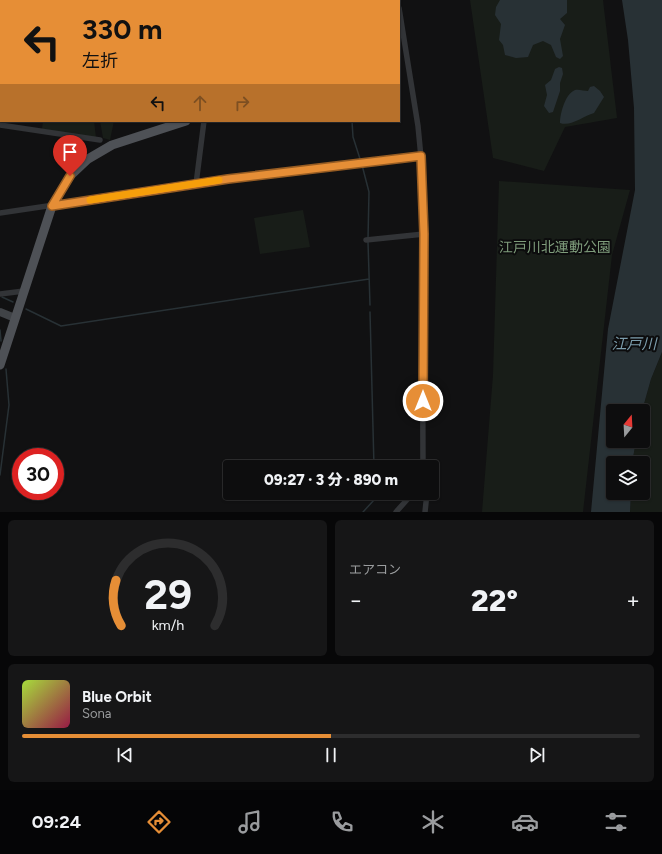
<!DOCTYPE html>
<html lang="ja">
<meta charset="utf-8">
<style>
:root{--surface:#0d0d0e;--page:#161617;--text:#f1f3f6;--muted:#9a9c9e;--line:#2d2d2e;--accent:#e68e36}
body{margin:0;font-family:Figtree,"Noto Sans JP",sans-serif;background:var(--page);color:var(--text);height:100vh;display:flex;flex-direction:column;font-size:15px;white-space:nowrap}
*{box-sizing:border-box;margin:0}
p{font-size:13px;color:var(--muted)}
.icon{flex:none;width:22px;height:22px;fill:none;stroke:currentColor;stroke-width:2;stroke-linecap:round;stroke-linejoin:round}
.map{position:relative;height:512px;overflow:hidden}
.drawer{display:flex;flex-direction:column;gap:8px;padding:8px;background:#070708;flex:1}
.drawer>*{flex:none}
.banner{position:absolute;left:0px;top:0px;width:400px;height:122px;box-shadow:0 1px 3px #0004,0 0 0 1px var(--line);background:#e68e36;color:#111;overflow:hidden}
.needle{width:26px;rotate:18deg}
.controls{position:absolute;left:606px;top:404px;display:grid;gap:8px}
.controls a{display:grid;place-items:center;width:44px;height:44px;border-radius:4px;background:var(--surface);box-shadow:0 1px 3px #0004,0 0 0 1px var(--line);font-size:20px}
.speed{position:absolute;left:12px;top:448px;display:flex;gap:8px;font-size:20px;font-weight:700;text-align:center}
.speed>*{display:grid;place-content:center;width:52px;height:52px;border-radius:50%;background:var(--surface);box-shadow:0 1px 3px #0004,0 0 0 1px var(--line);line-height:1}
.speed .limit{border:6px solid #d22;background:#fff;color:#111}
.pin{position:absolute;display:grid;place-items:center;width:34px;height:34px;color:#fff;margin:-41px -17px;border-radius:50% 50% 50% 0;rotate:-45deg;box-shadow:0 0 4px #0007}
.pin .icon{rotate:45deg}
.me{position:absolute;width:44px;margin:-22px;rotate:0deg;stroke-linejoin:round;filter:drop-shadow(0 0 3px #0008)}
.turn{display:flex;align-items:center;gap:14px;height:84px;padding:0 16px;font-size:18px}
.turn .icon{width:52px;height:52px;stroke-width:2.5}
.turn b{display:block;font-size:28px;line-height:34px}
.lanes{display:flex;align-items:center;height:38px;padding:0 16px;background:#0003;justify-content:center;gap:20px;direction:ltr}
.lanes .off{opacity:.35}
.big{font-size:30px;font-weight:800;line-height:1.1}
.drawer .card{flex:1;display:flex;flex-direction:column;justify-content:center;gap:6px;min-width:0;padding:0 14px;border-radius:6px;background:var(--page)}
.drawer .dial{align-items:center;gap:0}
.dial svg{height:104px;overflow:visible;fill:none;stroke:var(--line);stroke-width:7;stroke-linecap:round;text-anchor:middle}
.dial text{fill:var(--text);stroke:none}
.song{display:flex;align-items:center;gap:12px}
.cover{width:48px;height:48px;border-radius:6px;background:linear-gradient(135deg,hsl(80 70% 55%),hsl(340 70% 35%))}
.played{height:4px;border-radius:2px;background:linear-gradient(90deg,var(--accent) 50%,var(--line) 50%)}
.keys{display:flex;justify-content:space-around;direction:ltr}
.heat{display:flex;justify-content:space-between;align-items:center;font-size:22px;direction:ltr}
.drawer .tiles{flex:1;display:grid;gap:8px;grid-template-columns:1fr 1fr}
.card:last-child{grid-column:span 2}
.trip{position:absolute;left:223px;top:460px;width:216px;height:40px;border-radius:4px;background:var(--surface);box-shadow:0 1px 3px #0004,0 0 0 1px var(--line);font-weight:800;line-height:40px;text-align:center}
.tabs{display:flex;height:64px;justify-content:space-around;align-items:center;background:#050506;color:var(--muted)}
.tabs .icon{width:28px;height:28px}
.tabs .current{color:var(--accent)}
.tabs b{font-size:18px;color:var(--text)}
.map>svg:first-child{display:block}
</style>
<div class="map">
<svg width="662" height="512" viewBox="0 0 662 512">
<rect width="100%" height="100%" fill="#111112"/>
<path fill="#181d18" d="M470 0H603L617 118 565 127 544 171 493 158Z
M43 121H94L96 138 42 129Z
M100 121H114L110 140 103 138Z
M499 181 630 190 612 255 583 512H482L493 375Z
M303 210 310 247 260 254 254 218Z
M662 352V512H630L631 493H643V463L632 462 636 441H643L642 411 651 379Z"/>
<path fill="#283135" d="M500 0H567V13L560 19 565 25 560 39 563 56 560 59 556 57 551 45 543 41 533 45 528 57 516 58 505 55 503 45 499 40 501 24 495 15 496 7Z
M622 0H662V352L651 379 642 411H613V441H636L632 463H613V493H631L630 512H591L608 329 635 190 634 108 628 40Z
M559 67 562 68 563 74 560 83V91L553 112 549 113 544 106 547 95 545 85 551 80 555 69Z
M594 86 600 91 604 97 594 113C583 116 571 127 560 123 560 114 565 94 575 90 579 89 584 91 588 91L590 87Z"/>
<g fill="none" stroke-linecap="round" stroke-linejoin="round">
<path stroke="#283135" stroke-width="1.5" d="M341 0V1
M352 121 353 137 361 162
M362 165 369 192 368 239
M368 242 370 305
M2 297 13 302
M26 309 61 326 369 279
M370 312 374 467
M0 330 1 341
M0 475 9 405 6 369
M363 512 374 500 375 493"/>
<path stroke="#323437" stroke-width="5.5" d="M79 0V1
M398 0V1
M110 1 112 0
M168 1 171 0
M399 8 418 126 422 168 423 467
M0 50 1 49
M0 114 1 113
M0 125 100 140
M196 184 204 121
M0 213 228 179 421 156
M366 240 424 234
M0 294 24 291
M396 512 413 493
M425 512 427 493"/>
<path stroke="#404347" stroke-width="8" d="M0 312 15 318"/>
<path stroke="#4e5156" stroke-width="9" d="M310 1V0
M0 365 52 206 70 176 88 159 112 145 186 121"/>
<path stroke="#5f6368" stroke-width="10" d="M128 1 130 0
M152 1 154 0
M0 76 1 75
M0 89H1"/>
</g>
<g fill="none" stroke-linecap="round" stroke-linejoin="round">
<g stroke="#965c23" stroke-width="10">
<path id="route" d="M70 176 52 206 228 179 421 156 424 234 423 401"/>
</g>
<use href="#route" stroke="#e68e36" stroke-width="7"/>
<path stroke="#f59e0b" stroke-width="7" d="M90 200 219 180"/>
</g>
<g text-anchor="middle" dominant-baseline="central" stroke-width="4" stroke-linejoin="round" paint-order="stroke">
<g font-size="14" fill="#7e9c7b" stroke="#0c0c0d">
<text x="555" y="247">江戸川北運動公園</text>
</g>
<g font-size="15" font-style="italic" fill="#7c9dac" stroke="#0c0c0d">
<text x="634" y="344">江戸川</text>
</g>
</g>
</svg>
<div class="controls">
<a><svg class="needle" viewBox="-14 -14 28 28"><path d="M0-13l5 13h-10z" fill="#e53935"/><path d="M0 13l5-13h-10z" fill="#9a9c9e"/></svg></a>
<a><svg class="icon" aria-label="layers" viewBox="0 0 24 24"><path d="M12 4l9 5-9 5-9-5zM3 14l9 5 9-5"/></svg></a>
</div>
<div class="speed"><div class="limit">30</div></div>
<div class="pin" style="left:70px;top:176px;background:#d93025"><svg class="icon" aria-label="arrive" viewBox="0 0 24 24"><path d="M6 21V4h12l-3 4 3 4H6"/></svg></div>
<svg class="me" style="left:423px;top:401px" viewBox="-20 -20 40 40"><circle r="17" fill="#e68e36" stroke="#fff" stroke-width="3"/><path d="M0-11L8 9 0 5-8 9z" fill="#fff"/></svg>
<div class="trip">09:27 · 3 分 · 890 m</div>
<div class="banner">
<div class="turn"><svg class="icon" aria-label="left" viewBox="0 0 24 24"><path d="M17 20v-9H6M10 6l-5 5 5 5"/></svg><div><b>330 m</b>左折</div></div>
<div class="lanes"><svg class="icon" aria-label="left" viewBox="0 0 24 24"><path d="M17 20v-9H6M10 6l-5 5 5 5"/></svg><svg class="icon off" aria-label="ahead" viewBox="0 0 24 24"><path d="M12 20V5M6 11l6-6 6 6"/></svg><svg class="icon off" aria-label="right" viewBox="0 0 24 24"><path d="M7 20v-9h11M14 6l5 5-5 5"/></svg></div>
</div>
</div>
<section class="drawer">
<div class="tiles">
<div class="card dial"><svg viewBox="0 0 100 80">
<path d="M14 69A42 42 0 1 1 86 69"/>
<path d="M14 69A42 42 0 0 1 10 34" stroke="#e68e36"/>
<text x="50" y="56" font-size="32" font-weight="700">29</text>
<text x="50" y="72" font-size="11">km/h</text>
</svg></div>
<div class="card"><p>エアコン</p>
<div class="heat"><a>−</a><b class="big">22°</b><a>+</a></div>
</div>
<div class="card">
<div class="song"><i class="cover"></i><div><b>Blue Orbit</b><p>Sona</p></div></div>
<div class="played"></div>
<div class="keys"><svg class="icon" aria-label="previous" viewBox="0 0 24 24"><path d="M18 5L8 12l10 7zM5 5v14"/></svg><svg class="icon" aria-label="pause" viewBox="0 0 24 24"><path d="M8 5v14M16 5v14"/></svg><svg class="icon" aria-label="next" viewBox="0 0 24 24"><path d="M6 5l10 7-10 7zM19 5v14"/></svg></div>
</div>
</div>
</section>
<nav class="tabs">
<b>09:24</b>
<svg class="icon current" aria-label="directions" viewBox="0 0 24 24"><path d="M12 3l9 9-9 9-9-9zM9 14v-3h6M13 9l2 2-2 2"/></svg>
<svg class="icon" aria-label="music" viewBox="0 0 24 24"><path d="M9 18V5l10-2v13"/><circle cx="6" cy="18" r="3"/><circle cx="16" cy="16" r="3"/></svg>
<svg class="icon" aria-label="phone" viewBox="0 0 24 24"><path d="M5 4h4l2 5-3 2q2 4 5 5l2-3 5 2v4C11 20 4 13 5 4z"/></svg>
<svg class="icon" aria-label="climate" viewBox="0 0 24 24"><path d="M12 3v18M4 7l16 10M4 17L20 7"/></svg>
<svg class="icon" aria-label="car" viewBox="0 0 24 24"><path d="M5 17H2v-5l4-1 3-4h7l3 4 3 1v5h-3M9 17h6M6 11h13"/><circle cx="7" cy="17" r="2"/><circle cx="17" cy="17" r="2"/></svg>
<svg class="icon" aria-label="filters" viewBox="0 0 24 24"><path d="M4 7h16M4 17h16"/><circle cx="9" cy="7" r="2"/><circle cx="15" cy="17" r="2"/></svg>
</nav>
